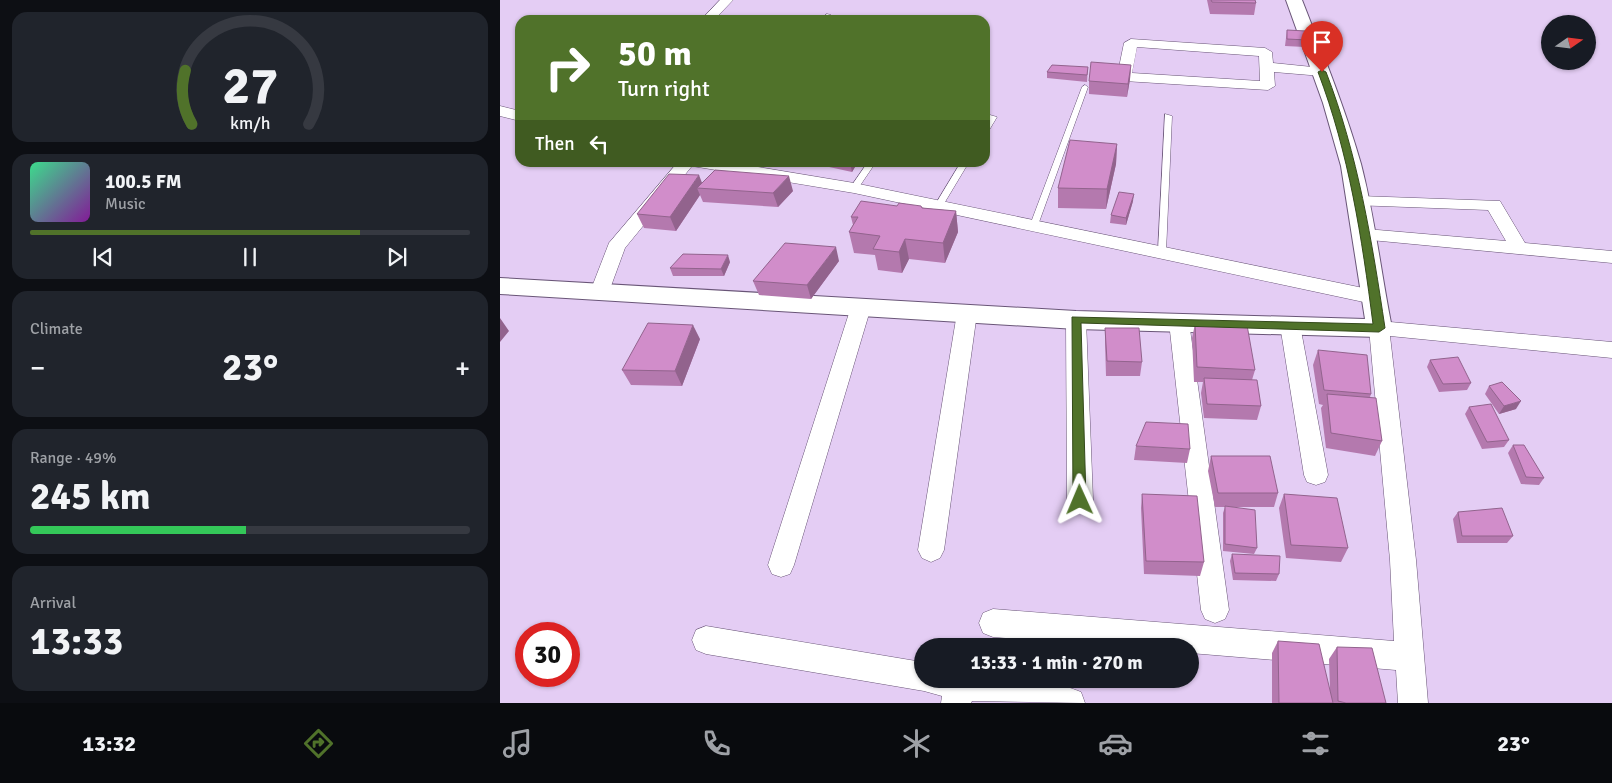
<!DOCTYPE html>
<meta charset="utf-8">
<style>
:root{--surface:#171b24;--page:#20242c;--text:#f1f3f6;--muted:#9ea1a6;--line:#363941;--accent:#50722a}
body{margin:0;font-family:Signika,sans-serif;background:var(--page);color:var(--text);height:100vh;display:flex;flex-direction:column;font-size:19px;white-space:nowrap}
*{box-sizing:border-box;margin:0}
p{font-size:16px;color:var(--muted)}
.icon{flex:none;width:28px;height:28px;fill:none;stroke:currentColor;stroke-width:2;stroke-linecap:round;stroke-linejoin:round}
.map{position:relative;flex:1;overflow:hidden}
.panel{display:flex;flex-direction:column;gap:12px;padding:12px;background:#0d0f14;width:500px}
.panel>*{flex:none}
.banner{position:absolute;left:15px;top:15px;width:475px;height:152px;border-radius:15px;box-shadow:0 1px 4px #0004;background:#50722a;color:#fff;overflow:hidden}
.needle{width:32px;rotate:76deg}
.fabs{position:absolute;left:1041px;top:15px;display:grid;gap:10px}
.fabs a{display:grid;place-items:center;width:55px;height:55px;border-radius:50%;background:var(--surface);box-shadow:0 1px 4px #0004;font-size:25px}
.speed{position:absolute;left:15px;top:622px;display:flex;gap:10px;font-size:25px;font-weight:700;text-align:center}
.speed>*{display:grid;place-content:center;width:65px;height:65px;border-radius:50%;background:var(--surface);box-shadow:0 1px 4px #0004;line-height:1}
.speed .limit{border:8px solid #d22;background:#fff;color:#111}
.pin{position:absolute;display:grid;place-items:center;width:42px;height:42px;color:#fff;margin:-51px -21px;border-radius:50% 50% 50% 0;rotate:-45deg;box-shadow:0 0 5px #0007}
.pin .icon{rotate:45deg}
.me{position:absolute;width:55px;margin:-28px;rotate:359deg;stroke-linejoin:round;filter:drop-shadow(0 0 4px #0008)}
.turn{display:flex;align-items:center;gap:18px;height:105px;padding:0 20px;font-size:22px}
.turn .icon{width:65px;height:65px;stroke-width:2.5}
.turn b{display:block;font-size:35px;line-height:42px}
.then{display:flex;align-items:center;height:48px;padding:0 20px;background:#0003;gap:10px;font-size:19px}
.big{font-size:38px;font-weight:700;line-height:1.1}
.panel .widget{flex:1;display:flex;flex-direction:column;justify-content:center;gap:8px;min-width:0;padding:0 18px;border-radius:15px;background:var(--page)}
.panel .dial{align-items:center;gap:0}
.dial svg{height:130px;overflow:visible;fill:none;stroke:var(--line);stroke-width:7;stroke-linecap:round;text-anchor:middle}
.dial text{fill:var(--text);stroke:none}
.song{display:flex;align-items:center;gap:15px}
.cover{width:60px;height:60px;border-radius:8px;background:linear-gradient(135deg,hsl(150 70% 55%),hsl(290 70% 35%))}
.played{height:5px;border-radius:2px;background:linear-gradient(90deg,var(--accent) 75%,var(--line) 75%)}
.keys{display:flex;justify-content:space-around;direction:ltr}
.heat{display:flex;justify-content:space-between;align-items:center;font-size:28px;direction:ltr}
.charge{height:8px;border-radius:4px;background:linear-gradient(90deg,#34c759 49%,var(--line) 0)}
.trip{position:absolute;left:414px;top:638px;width:285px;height:50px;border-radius:25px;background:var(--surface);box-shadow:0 1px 4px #0004;font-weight:700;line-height:50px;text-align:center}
.dock{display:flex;height:80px;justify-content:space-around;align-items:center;background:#090b0e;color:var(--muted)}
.dock .icon{width:35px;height:35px}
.dock .active{color:var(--accent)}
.dock b{font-size:22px;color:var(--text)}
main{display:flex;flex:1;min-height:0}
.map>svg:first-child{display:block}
</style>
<main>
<section class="panel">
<div class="widget dial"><svg viewBox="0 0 100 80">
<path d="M14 69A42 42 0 1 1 86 69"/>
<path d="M14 69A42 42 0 0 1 10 36" stroke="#50722a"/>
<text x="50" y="56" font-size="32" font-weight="700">27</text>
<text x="50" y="72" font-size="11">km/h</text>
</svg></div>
<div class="widget">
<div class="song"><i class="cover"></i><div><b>100.5 FM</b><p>Music</p></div></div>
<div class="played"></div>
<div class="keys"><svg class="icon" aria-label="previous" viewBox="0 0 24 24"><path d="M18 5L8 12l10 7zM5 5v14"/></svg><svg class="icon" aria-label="pause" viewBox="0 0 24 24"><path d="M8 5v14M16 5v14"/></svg><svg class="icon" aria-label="next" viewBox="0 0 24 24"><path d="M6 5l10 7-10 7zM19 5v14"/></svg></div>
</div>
<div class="widget"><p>Climate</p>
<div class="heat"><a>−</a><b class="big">23°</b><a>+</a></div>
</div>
<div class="widget"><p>Range · 49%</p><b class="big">245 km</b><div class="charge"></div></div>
<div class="widget"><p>Arrival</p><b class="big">13:33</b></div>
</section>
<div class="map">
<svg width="1112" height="703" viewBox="0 0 1112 703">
<rect width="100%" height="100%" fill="#e4cdf4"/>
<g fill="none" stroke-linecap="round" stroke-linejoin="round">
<g stroke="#695577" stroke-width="1">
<path id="service" d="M585 85 588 87 538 225 537 227H531L530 225 582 87Z
M665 114 672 116 666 252 662 255 658 252Z
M490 115 497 117 488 132H485V124Z
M368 162H376L357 190H351L350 188Z
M461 162H469L442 207H436L435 205Z"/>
</g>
<g stroke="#695577" stroke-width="1">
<path id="minor" d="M220 0H233L214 20H201Z
M327 14 331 15 332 20H319Z
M631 39 765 48 772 52 773 63 822 68 829 72 822 76 774 72 775 86 768 90 624 81 617 77 624 43ZM637 47 759 56 760 81 632 73Z
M0 106 20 111V121L0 116Z
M178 162H228L354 183 873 290 880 292 883 297 880 302 873 304 354 193 192 166 125 248 107 297 100 299 93 297 90 292 109 243Z
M859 196 1000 201 1025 243 1112 251V263L860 239 857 235 860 231 866 229 1006 241 988 210 853 205 850 201 853 197Z
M361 300 368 302 371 307 294 565 290 574 281 577 272 574 268 565 351 307 354 302Z
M467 306 474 308 477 313 444 550 440 558 431 562 422 558 418 550 457 313 460 308Z
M576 313 583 315 586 320 593 500 589 508 580 511 571 508 567 500 566 320 569 315Z
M679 315 686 317 689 322 729 610 725 619 715 623 705 619 701 610 669 322 672 317Z
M790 318 797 320 800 325 828 475 825 482 816 485 807 482 804 475 780 325 783 320Z
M879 321 1112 342V358L890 336 916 560 928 703H898L896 670 690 653V646H609L493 637 483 633 479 623 483 613 493 609 894 641 890 560 869 328 872 323Z
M206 626 422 662V679C474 679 532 672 581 692L585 703 472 701 471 703H441L442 696 424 691 206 654 196 650 192 640 196 630Z"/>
</g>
<g stroke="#695577" stroke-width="2">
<path id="tertiary" d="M786 0H802C823 54 845 108 861 164 875 218 881 273 892 328L888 334 879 337 576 329 0 294V278L576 311 865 319 841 166 823 103Z"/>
</g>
<use href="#service" fill="#fff" fill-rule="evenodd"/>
<use href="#minor" fill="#fff" fill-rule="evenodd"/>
<use href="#tertiary" fill="#fff" fill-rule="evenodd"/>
</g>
<path fill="#b479ae" d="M707 0H755L756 3 754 15 710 14Z
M787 30 807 40 805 47 785 46Z
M631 65 630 79 627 97 589 94V81Z
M588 67 587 82 547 78V72Z
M617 144 616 164 606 209 558 208V188Z
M319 162H358L352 172 320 165Z
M202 183 293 191 278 207 203 202 200 195 176 231 144 228 137 214Z
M633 201 626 225 610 223 611 215Z
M422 208 456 211 458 232 445 263 409 259 402 273 378 270 375 255 354 253 349 232 353 225 351 217Z
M339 261 311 299 259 295 253 281Z
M230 262 224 276H173L170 268Z
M695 324 755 370 752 380 761 406 757 420 704 418 701 393 703 382H694L692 338Z
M605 328 642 362 640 376H606L605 342Z
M200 339 182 386 131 385 122 370Z
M818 350 871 394 870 397 882 441 875 456 826 448 821 408 823 405 819 404 813 365Z
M930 360 971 383 967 390 939 392 927 367Z
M989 386 1016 409 999 414 985 394Z
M969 407 1009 440 1004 447 982 449 965 414Z
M1013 445 1044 478 1039 485 1021 484 1008 453Z
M636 446 690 449 687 463 634 460Z
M711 456 778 493 774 507H731L757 548 754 554 723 551V513L725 507H715L708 471Z
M642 494 704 562 700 576 644 574 641 508Z
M784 494 848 548 841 562 786 558 779 508Z
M958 512 1013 536 1007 543H957L953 519Z
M732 554 779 574 776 581 733 580 730 561Z
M778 641 830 690 829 659 837 647 886 703H772V653Z"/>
<path fill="#92638d" d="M631 65 630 79 627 97 628 84Z
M617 144 616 164 606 209 607 189Z
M350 162H358L352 172Z
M199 175 204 188H197L200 195 176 231 170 217Z
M289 176 293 191 278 207 273 193Z
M634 194 633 201 626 225V218Z
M456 211 458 232 445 263 443 243Z
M405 239 409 259 402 273 399 252Z
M336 247 339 261 311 299 307 285Z
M228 255 230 262 224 276 221 269Z
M0 318 9 331 0 342Z
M193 325 200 339 182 386 175 371Z
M1021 401 1016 409 999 414 1004 406Z"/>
<path fill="#d18dca" stroke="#92638d" d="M711 0H755L756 3 712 2Z
M787 30 806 31 807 40 787 39Z
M591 62 631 65 628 84 589 81Z
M552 65 588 67 587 75 547 72Z
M570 140 617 144 607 189 558 188Z
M215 170 289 176 273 193 197 188Z
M169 174 199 175 170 217 137 214Z
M619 192 634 194 626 218 611 215Z
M361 201 397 206 399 203 421 206 422 208 456 211 443 243 405 239 399 252 373 249 380 236 349 232 358 217H351Z
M285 243 336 247 307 285 253 281Z
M183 254 228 255 221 269 170 268Z
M148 323 193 325 175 371 122 370Z
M695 324 747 325 755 370 697 367Z
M605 328H639L642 362 607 361Z
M818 350 867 355 871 394 824 390Z
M958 357 971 383 943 384 930 360Z
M704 378 757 380 761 406 707 404Z
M1002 382 1021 401 1004 406 989 386Z
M827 394 876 398 882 441 831 433Z
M991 404 1009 440 987 442 969 407Z
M646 422 688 424 690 449 636 446Z
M1013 445H1024L1044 478 1026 477Z
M711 456H770L778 493H718Z
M642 494 697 496 704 562 646 561Z
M784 494 837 498 848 548 791 545Z
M725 506 755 510 757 548 725 544Z
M1002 508 1013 536H962L958 512Z
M732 554 780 556 779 574 735 573Z
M778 641 819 644 833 703H779Z
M837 647 872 648 886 703H846L838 701Z"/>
<path fill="#50722a" stroke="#344a1b" d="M822 70 826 72C858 155 872 241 885 328L879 332 581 323 586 500 584 504H575L573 500 572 317 873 324C862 238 849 153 818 72Z"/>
</svg>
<div class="fabs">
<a><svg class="needle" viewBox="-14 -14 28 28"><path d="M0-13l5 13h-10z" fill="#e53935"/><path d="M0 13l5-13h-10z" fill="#9ea1a6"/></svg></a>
</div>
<div class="speed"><div class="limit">30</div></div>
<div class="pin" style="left:822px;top:72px;background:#d93025"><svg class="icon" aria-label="arrive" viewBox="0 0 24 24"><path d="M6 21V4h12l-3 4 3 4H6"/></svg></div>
<svg class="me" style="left:580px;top:500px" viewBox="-20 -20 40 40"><path d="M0-17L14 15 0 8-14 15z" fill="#50722a" stroke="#fff" stroke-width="4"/></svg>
<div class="trip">13:33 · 1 min · 270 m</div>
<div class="banner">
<div class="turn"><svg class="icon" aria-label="right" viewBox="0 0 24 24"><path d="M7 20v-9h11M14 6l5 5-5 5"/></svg><div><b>50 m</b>Turn right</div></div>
<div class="then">Then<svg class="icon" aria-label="left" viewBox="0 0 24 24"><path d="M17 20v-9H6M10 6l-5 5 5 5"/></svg></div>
</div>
</div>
</main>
<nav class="dock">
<b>13:32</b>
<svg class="icon active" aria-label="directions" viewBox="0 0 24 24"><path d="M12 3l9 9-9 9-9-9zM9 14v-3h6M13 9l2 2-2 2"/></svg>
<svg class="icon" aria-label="music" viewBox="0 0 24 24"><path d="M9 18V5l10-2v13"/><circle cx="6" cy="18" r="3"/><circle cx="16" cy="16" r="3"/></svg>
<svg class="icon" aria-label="phone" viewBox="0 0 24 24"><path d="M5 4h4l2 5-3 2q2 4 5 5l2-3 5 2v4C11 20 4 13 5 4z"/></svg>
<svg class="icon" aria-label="climate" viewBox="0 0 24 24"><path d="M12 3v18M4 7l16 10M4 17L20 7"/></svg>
<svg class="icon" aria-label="car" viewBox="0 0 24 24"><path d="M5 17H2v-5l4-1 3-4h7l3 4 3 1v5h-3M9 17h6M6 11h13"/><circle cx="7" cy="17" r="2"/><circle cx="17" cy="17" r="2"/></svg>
<svg class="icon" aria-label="filters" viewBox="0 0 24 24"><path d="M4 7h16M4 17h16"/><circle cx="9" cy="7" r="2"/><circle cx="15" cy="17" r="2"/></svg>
<b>23°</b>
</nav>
